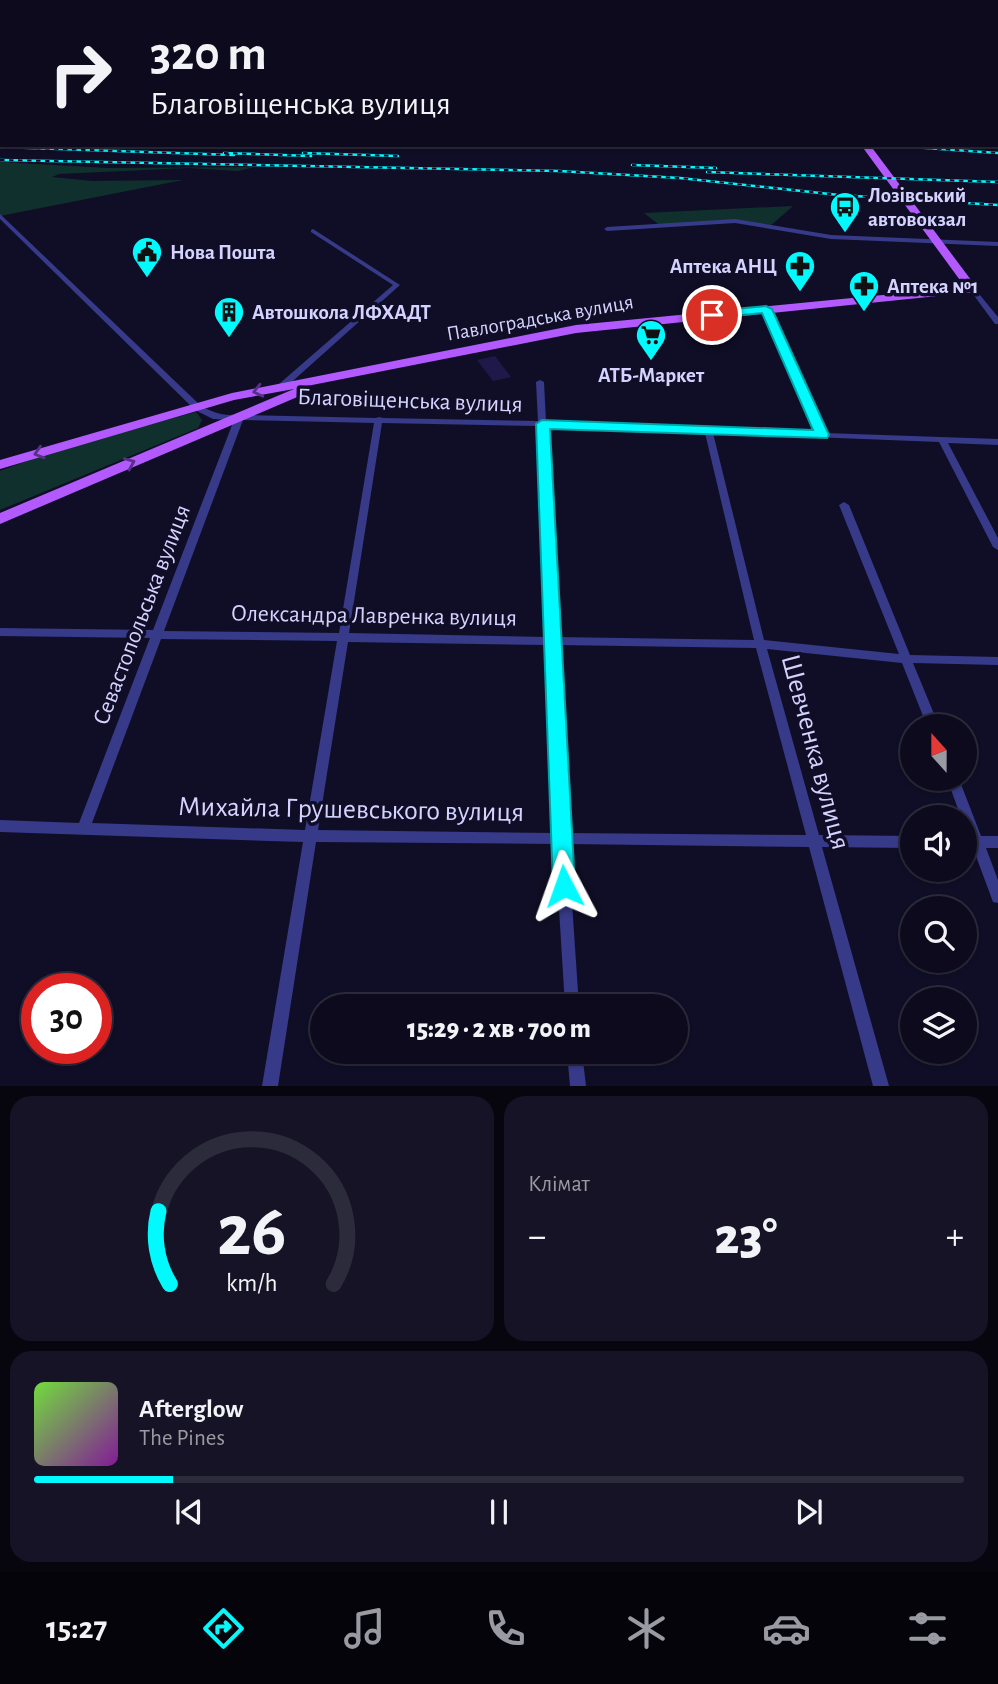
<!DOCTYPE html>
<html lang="uk">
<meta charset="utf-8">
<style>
:root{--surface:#0c0a1c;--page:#151325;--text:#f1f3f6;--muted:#9a9aa3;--line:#2c2b3b;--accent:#00fafe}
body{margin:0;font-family:"Alegreya Sans",sans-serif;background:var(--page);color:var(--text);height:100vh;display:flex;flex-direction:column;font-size:26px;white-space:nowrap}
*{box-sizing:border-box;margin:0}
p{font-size:23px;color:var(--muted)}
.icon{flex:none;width:38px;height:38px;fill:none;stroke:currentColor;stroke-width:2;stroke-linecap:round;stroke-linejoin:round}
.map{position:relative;height:1086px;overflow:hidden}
.drawer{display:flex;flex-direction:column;gap:10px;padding:10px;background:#07060f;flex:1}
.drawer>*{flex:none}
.hud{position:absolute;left:0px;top:0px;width:999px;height:147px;box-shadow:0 2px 5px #0004,0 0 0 2px var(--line);background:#0c0a1c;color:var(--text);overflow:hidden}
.needle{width:46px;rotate:339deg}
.fabs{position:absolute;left:900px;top:714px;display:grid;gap:14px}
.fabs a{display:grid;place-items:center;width:77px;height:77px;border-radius:50%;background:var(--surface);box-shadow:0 2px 5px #0004,0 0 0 2px var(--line);font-size:35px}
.speed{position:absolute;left:21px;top:973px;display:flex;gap:14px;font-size:35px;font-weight:700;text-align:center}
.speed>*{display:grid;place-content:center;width:91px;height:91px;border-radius:50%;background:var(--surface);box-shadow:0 2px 5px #0004,0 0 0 2px var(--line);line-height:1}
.speed .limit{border:10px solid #d22;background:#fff;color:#111}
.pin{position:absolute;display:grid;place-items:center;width:60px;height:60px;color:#fff;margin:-30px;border:4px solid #fff;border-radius:50%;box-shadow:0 2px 7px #0007}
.me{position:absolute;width:77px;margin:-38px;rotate:356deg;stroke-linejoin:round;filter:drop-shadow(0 0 5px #0008)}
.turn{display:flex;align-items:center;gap:24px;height:147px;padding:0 35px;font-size:32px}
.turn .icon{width:91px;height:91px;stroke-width:2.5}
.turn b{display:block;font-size:49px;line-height:60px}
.big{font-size:52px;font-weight:800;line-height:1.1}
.drawer .tile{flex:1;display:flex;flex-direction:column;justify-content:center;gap:10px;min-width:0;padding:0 24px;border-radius:21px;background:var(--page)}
.drawer .dial{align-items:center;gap:0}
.dial svg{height:182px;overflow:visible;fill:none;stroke:var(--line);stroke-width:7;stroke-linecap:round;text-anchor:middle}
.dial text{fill:var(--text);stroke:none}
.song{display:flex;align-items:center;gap:21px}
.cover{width:84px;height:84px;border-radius:10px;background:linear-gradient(135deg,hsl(100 70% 55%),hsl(290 70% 35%))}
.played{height:7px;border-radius:4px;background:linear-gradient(90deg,var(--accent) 15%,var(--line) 15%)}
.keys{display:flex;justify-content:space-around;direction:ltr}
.heat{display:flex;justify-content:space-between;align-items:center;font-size:38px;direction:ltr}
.drawer .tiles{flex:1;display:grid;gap:10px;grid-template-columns:1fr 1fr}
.tile:last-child{grid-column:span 2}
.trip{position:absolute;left:310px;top:994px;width:378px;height:70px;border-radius:35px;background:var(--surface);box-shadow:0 2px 5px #0004,0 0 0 2px var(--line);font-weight:800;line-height:70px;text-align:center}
.dock{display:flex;height:112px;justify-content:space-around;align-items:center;background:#05040b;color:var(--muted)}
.dock .icon{width:49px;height:49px}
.dock .selected{color:var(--accent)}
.dock b{font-size:32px;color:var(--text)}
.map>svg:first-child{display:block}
</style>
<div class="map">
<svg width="998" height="1086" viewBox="0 0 998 1086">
<rect width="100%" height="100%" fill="#100e26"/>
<path fill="#10302d" d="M0 162 108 168 255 167 238 171 188 168 59 174 52 177 92 181 183 180 0 216Z
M793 206 769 227 735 221 662 227 644 213Z
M196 412 202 420 198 428 0 510V471L60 449Z"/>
<path fill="#1e1948" d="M495 356 511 377 493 381 477 360Z"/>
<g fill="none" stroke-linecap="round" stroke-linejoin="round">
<path fill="#363a88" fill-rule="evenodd" d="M213 0H217L216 2H212Z
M361 0H365L367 2H363Z
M423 0 430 2H425Z
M506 0H510L512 2H508Z
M652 0 659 2H654Z
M730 0 737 2H732Z
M814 0 821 2H816Z
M887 0H891L892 2H888Z
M956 0H960L962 2H958Z
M0 214 201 406C215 413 224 417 240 414L244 415 376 418 379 417 383 418 538 421 536 382 540 380 544 382 546 422 817 432 762 309 766 307 770 309 825 433 998 439V445L948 443 998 538V550L993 547 939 442 713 433 764 640 899 654 839 505 844 502 849 505 910 655 998 657V665L913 663 939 726H927L902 663 767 649 819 835 912 836V848L822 847 889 1086H873L809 847 568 844 579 1006H565L555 844 316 842 278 1086H262L303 842 0 832V820L79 823 150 638 0 636V628L153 630 234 420 213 419 195 410 0 219ZM243 420 374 423 339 633 164 631ZM382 423 538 426 546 637 349 633ZM546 427 705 433 754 640 557 637ZM161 639 337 641 305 830 92 823ZM348 642 547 645 554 833 318 830ZM558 645 756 648 806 835 567 833Z
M735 219 831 235 998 242V246L831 239 735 223 607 231 604 229 607 227Z
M313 229 400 285 285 388H282L278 386 279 384 393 285 311 232V230Z
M973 288 975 289 998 317V324H995L970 290Z
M947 779H959L981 836H998V848H986L998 880V903L993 902 973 848H964V836H968L964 825V817H961Z
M567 1052H582L586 1086H570Z"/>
<path fill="#b35aff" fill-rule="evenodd" d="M581 0H588L590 2H583Z
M861 145H870L977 288V292L576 333 307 386 311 389 309 392 0 524V513L294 389 234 400 0 469V460L232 393 576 325 965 287Z"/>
<g stroke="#00fafe" stroke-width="2.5">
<path id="rail" d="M577 0 581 2
M264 2 276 0
M883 145 998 153
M0 147 234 155
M224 153 311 156
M303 153 398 156
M0 160 559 171 680 178 839 195 998 205
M632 165 716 168
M707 172 998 182"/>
</g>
<use href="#rail" stroke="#100e26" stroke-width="2" stroke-dasharray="4.5" stroke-linecap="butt"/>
</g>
<defs><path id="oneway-chevron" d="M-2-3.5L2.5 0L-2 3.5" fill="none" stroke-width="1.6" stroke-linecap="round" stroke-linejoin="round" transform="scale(1.75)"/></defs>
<g stroke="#593088">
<use href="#oneway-chevron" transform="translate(258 391) rotate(167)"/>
<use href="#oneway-chevron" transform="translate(39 453) rotate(163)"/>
<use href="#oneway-chevron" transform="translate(130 463) rotate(-23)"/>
</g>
<path fill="#00fafe" stroke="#00a2a5" stroke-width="2" d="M766 306 772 309 829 435 827 438 550 429 575 886 572 893 564 896 556 893 553 886 536 424 542 420 813 430 762 313 712 318 706 315 712 311Z"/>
<defs>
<g id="bus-pin" transform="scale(1.575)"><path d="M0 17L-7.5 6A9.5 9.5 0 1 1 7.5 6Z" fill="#00fafe" stroke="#100e26"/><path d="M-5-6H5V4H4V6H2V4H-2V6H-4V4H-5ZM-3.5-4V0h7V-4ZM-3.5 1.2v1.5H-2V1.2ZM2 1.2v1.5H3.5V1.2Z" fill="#111"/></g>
<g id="civic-pin" transform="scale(1.575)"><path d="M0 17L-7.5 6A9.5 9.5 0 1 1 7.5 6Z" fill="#00fafe" stroke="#100e26"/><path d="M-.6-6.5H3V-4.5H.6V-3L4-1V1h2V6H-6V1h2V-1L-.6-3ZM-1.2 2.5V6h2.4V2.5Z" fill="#111"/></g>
<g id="pharmacy-pin" transform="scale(1.575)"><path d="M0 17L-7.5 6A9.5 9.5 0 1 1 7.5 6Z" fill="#00fafe" stroke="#100e26"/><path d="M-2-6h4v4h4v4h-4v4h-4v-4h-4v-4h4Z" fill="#111"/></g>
<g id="building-pin" transform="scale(1.575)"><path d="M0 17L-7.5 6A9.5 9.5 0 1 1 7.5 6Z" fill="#00fafe" stroke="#100e26"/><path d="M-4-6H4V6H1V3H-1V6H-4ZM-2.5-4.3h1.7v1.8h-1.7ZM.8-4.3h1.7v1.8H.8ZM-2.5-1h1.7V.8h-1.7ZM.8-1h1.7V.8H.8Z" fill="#111"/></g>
<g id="supermarket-pin" transform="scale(1.575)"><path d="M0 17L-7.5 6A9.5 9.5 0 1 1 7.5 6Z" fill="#00fafe" stroke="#100e26"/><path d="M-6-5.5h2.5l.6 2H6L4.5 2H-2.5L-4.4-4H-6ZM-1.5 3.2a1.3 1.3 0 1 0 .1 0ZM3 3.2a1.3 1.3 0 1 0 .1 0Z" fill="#111"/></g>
</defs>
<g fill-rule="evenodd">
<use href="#bus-pin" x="845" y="207"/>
<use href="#civic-pin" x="147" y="252"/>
<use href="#pharmacy-pin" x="800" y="266"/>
<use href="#pharmacy-pin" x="864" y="286"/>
<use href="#building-pin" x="229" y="312"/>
<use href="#supermarket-pin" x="651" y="335"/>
</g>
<g text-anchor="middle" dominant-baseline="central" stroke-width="7" stroke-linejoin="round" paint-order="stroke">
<g font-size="21" font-weight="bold" fill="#d4d3ff" stroke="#100e26" text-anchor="start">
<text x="868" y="195">Лозівський<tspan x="868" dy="24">автовокзал</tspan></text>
<text x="170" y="252">Нова Пошта</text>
<text x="777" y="266" text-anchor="end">Аптека АНЦ</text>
<text x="887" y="286">Аптека №1</text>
<text x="252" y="312">Автошкола ЛФХАДТ</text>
<text x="651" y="375" text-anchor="middle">АТБ-Маркет</text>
</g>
<g font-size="21" fill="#d4d3ff" stroke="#100e26">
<text transform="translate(540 318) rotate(-10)">Павлоградська вулиця</text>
</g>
<g font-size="24" fill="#d4d3ff" stroke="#100e26">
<text transform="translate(410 401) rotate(2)">Благовіщенська вулиця</text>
<text transform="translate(142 615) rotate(-69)">Севастопольська вулиця</text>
<text transform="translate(374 616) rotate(1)">Олександра Лавренка вулиця</text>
</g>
<g font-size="28" fill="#d4d3ff" stroke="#100e26">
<text transform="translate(815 752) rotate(75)">Шевченка вулиця</text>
<text transform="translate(351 810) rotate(1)">Михайла Грушевського вулиця</text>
</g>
</g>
</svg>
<div class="fabs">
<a><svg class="needle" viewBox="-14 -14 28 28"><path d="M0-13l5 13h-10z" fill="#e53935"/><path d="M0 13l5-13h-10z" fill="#9a9aa3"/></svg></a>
<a><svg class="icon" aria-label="sound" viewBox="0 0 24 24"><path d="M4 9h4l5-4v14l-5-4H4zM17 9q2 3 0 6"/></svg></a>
<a><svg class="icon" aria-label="search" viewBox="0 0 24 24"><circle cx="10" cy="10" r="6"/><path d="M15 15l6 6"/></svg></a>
<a><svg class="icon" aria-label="layers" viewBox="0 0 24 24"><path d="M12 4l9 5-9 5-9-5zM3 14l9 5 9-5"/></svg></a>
</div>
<div class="speed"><div class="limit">30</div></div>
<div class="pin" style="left:712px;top:315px;background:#d93025"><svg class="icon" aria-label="arrive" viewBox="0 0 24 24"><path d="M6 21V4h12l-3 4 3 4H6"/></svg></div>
<svg class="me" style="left:564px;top:886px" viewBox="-20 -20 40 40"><path d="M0-17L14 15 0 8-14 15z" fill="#00fafe" stroke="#fff" stroke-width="4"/></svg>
<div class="trip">15:29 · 2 хв · 700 m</div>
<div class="hud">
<div class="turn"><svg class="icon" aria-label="right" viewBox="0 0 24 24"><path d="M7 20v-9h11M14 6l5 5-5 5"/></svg><div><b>320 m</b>Благовіщенська вулиця</div></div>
</div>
</div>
<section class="drawer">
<div class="tiles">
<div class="tile dial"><svg viewBox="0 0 100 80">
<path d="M14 69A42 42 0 1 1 86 69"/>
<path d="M14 69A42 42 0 0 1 9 37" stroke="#00fafe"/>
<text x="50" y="56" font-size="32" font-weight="700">26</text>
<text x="50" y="72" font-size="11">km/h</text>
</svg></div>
<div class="tile"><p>Клімат</p>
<div class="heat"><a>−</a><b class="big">23°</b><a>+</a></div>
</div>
<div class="tile">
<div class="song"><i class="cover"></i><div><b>Afterglow</b><p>The Pines</p></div></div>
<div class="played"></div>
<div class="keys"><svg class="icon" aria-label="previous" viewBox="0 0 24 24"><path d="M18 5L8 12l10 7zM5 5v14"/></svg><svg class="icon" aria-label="pause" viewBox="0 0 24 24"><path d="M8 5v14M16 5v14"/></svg><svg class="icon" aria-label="next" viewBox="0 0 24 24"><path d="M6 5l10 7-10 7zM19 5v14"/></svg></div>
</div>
</div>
</section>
<nav class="dock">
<b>15:27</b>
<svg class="icon selected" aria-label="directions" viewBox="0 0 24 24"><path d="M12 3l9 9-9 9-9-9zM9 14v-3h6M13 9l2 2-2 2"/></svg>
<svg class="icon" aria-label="music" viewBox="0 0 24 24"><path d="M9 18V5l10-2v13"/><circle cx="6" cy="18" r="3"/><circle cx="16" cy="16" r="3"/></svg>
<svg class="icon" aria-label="phone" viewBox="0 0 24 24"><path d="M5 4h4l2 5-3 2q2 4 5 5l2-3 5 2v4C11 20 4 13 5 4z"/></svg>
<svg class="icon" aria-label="climate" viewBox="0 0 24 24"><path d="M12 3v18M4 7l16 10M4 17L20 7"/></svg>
<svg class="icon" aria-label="car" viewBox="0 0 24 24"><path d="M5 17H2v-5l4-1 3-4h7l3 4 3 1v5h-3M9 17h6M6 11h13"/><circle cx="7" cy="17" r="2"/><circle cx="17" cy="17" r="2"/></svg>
<svg class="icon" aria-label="filters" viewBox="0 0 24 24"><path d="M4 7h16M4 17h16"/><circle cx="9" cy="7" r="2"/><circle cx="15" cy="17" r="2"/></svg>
</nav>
